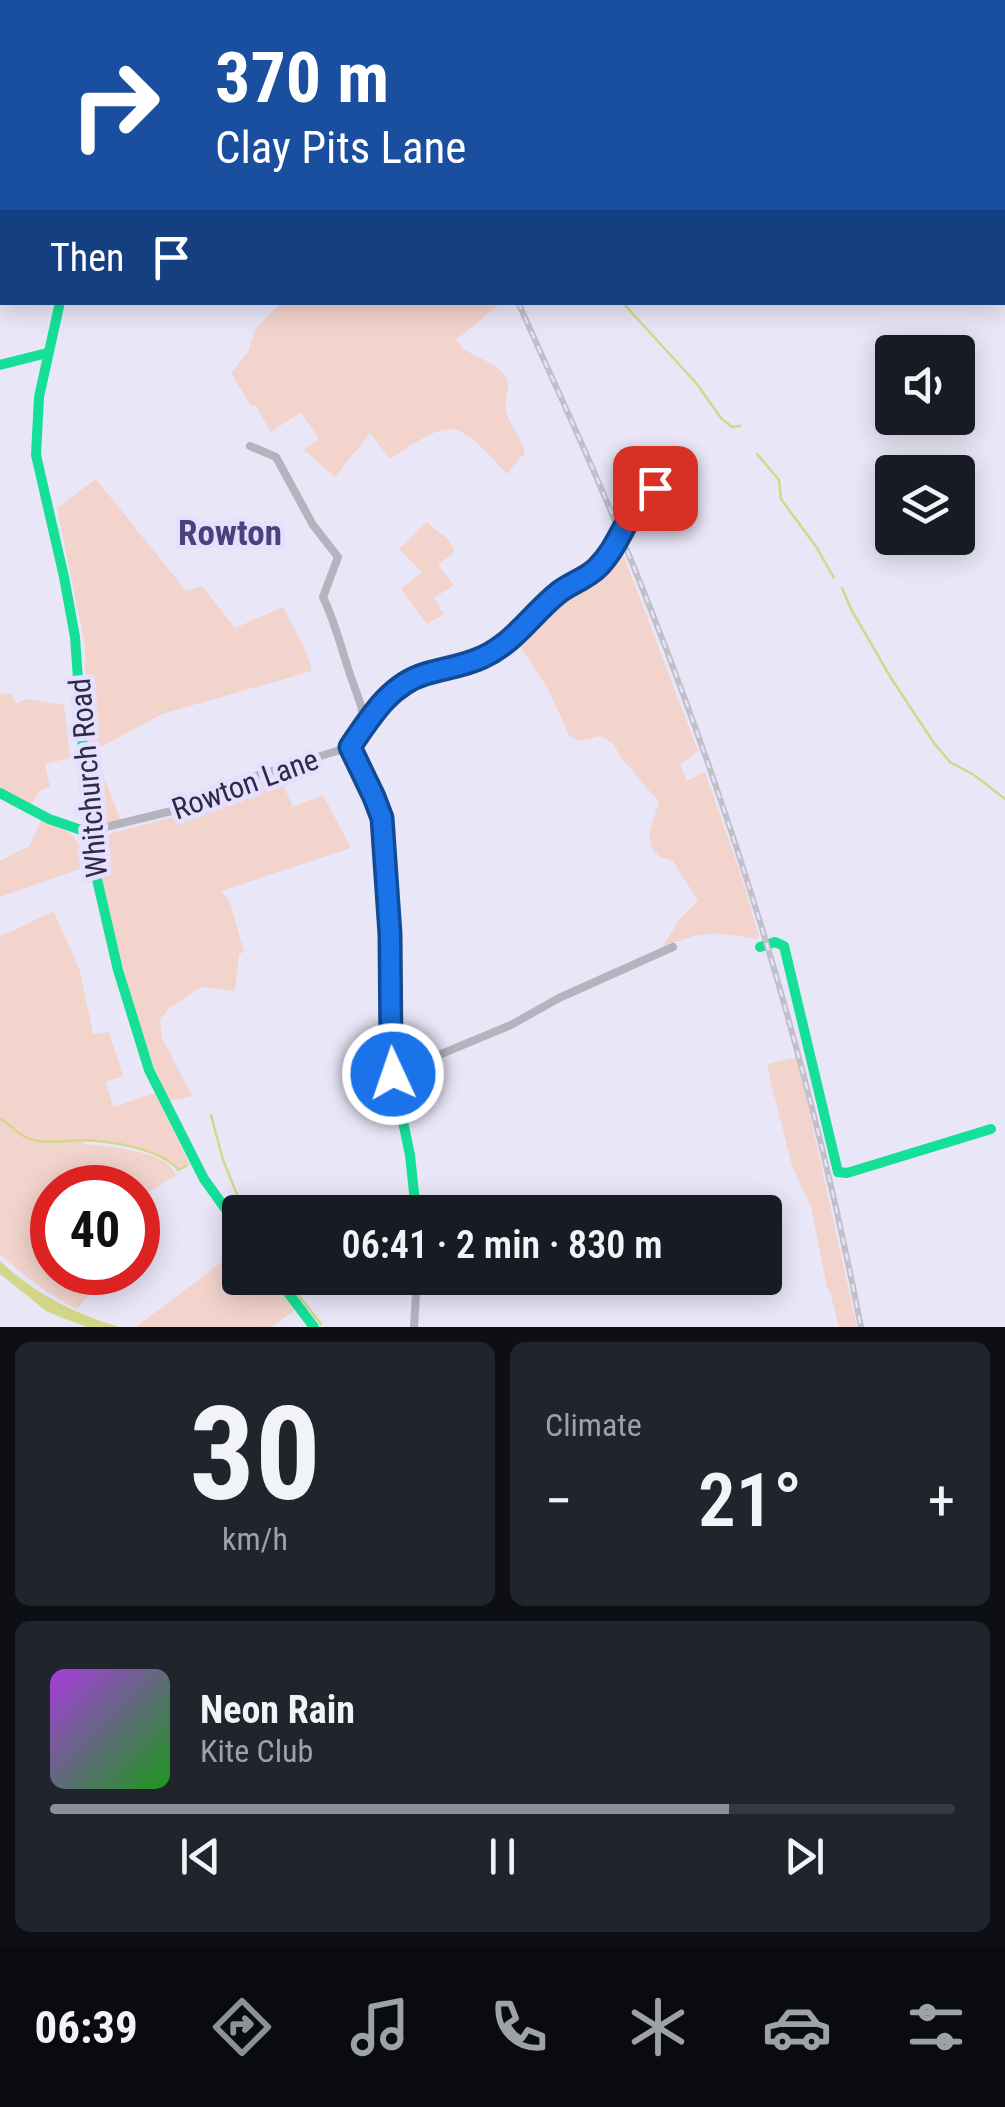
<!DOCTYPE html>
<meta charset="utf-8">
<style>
:root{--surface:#171b24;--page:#20242c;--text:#f1f3f6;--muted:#9ea1a6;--line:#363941;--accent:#8c9099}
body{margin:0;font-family:"Roboto Condensed",sans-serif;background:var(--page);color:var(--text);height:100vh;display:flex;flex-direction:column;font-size:38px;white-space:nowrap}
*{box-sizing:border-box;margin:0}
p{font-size:32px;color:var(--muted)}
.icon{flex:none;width:55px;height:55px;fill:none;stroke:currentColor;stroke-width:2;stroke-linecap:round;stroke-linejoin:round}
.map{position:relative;height:1327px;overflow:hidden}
.side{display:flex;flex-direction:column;gap:15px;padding:15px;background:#0d0f14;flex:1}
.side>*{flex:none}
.hud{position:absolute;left:0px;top:0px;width:1005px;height:305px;box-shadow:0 5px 25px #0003;background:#1a4fa0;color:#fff;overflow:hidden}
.buttons{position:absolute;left:875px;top:335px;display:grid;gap:20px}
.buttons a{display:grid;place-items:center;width:100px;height:100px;border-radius:10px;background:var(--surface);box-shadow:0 5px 25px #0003;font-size:50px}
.speed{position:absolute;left:30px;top:1165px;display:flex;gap:20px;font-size:50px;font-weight:700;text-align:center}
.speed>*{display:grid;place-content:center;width:130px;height:130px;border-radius:50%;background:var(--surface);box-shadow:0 5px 25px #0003;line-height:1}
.speed .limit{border:15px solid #d22;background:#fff;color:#111}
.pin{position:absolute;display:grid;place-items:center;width:85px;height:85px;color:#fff;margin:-42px;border-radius:20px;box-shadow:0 5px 15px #0006}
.me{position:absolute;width:110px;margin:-55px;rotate:357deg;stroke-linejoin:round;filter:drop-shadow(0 0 8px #0008)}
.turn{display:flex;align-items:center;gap:35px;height:210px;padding:0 50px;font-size:45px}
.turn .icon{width:130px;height:130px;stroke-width:2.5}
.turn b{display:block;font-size:70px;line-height:85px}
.then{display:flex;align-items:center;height:95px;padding:0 50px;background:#0003;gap:20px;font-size:38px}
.big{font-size:75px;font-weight:600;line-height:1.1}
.side .widget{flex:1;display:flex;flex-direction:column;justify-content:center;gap:15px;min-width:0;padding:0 35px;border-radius:15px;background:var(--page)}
.side .dial{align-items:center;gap:0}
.dial b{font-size:130px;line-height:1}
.song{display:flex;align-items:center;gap:30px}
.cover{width:120px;height:120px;border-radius:15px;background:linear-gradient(135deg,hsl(280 70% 55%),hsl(120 70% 35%))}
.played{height:10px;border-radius:5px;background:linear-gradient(90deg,var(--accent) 75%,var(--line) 75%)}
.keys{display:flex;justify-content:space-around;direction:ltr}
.heat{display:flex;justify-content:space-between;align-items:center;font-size:55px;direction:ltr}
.side .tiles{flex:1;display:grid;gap:15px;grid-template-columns:1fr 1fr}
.widget:last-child{grid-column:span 2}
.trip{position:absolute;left:222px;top:1195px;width:560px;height:100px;border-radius:10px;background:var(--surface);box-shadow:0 5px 25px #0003;font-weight:600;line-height:100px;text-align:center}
.menu{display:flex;height:160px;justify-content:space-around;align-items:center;background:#090b0e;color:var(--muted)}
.menu .icon{width:70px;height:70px}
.menu .current{color:var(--accent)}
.menu b{font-size:45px;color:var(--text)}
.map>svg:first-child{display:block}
</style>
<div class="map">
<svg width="1005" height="1327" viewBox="0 0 1005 1327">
<rect width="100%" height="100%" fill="#e9e6f7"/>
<path fill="#f2d4cc" d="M280 303H501L456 340C466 355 483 357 496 367 519 384 501 394 506 411 510 427 523 438 525 456H522L507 474C495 461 468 428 449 429 432 429 405 450 390 459L370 433 335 477 304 450 319 439 301 412 271 432 255 405 251 406 231 373 248 352 255 330Z
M96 479 186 591 202 586 235 628 283 607 307 654 312 671 162 714 101 747 99 764 120 819 93 826 87 754 85 646 57 508Z
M427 522C437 535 451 534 454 552L438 565 454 585 434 598 444 614 427 624 401 589 422 572 399 549Z
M620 546 698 751 680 765 687 781 705 772 741 875 759 936 756 939C712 931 703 931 662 947L680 919 698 901 673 861 659 856 652 849 649 834 659 802 624 761 613 744 601 736 578 741 569 735 548 689 518 643 557 598 601 572Z
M11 693 16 703 27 699 64 705 70 758 45 764 50 786 40 791 30 805 0 789V694Z
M278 773 293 807 323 795 351 848 221 891 230 902 244 952 239 954 235 991 201 987 171 1007 160 1019 162 1038 192 1096 169 1101 142 1038 103 892 98 837 185 814 224 789Z
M41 821C75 834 76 832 86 867L0 897V861L29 846Z
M54 912 80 971 93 1034 109 1032 123 1076 106 1082 113 1107 155 1093 190 1165 178 1170C163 1149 108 1141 82 1141L83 1144C103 1145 149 1151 166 1162 171 1166 173 1170 176 1175L138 1199V1188H52V1272L82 1273 90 1294 77 1309C47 1294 24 1276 0 1254V936C19 930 35 918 54 912Z
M797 1057 857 1327H839C836 1317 832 1294 827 1287L811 1207 792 1166 769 1075 768 1064Z
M240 1248V1278H270L296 1309 272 1327H136Z"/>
<path fill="#d4d789" d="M0 1261C35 1294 73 1313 119 1327H87L60 1317 46 1311 0 1274Z"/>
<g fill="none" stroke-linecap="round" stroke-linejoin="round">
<path stroke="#d4d789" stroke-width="2.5" d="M622 302 697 384 721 418 732 427 740 426
M757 454 779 480 781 499 817 548 834 578
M842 588 851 609 891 678 934 743 950 762 974 775 1005 799
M211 1115 223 1160 244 1212
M0 1118C11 1125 20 1137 33 1140 53 1145 77 1138 97 1141 120 1143 164 1151 178 1170L186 1166
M285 1278 321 1324"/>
<path stroke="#b5b3be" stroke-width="8" d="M0 141H2
M0 192 2 193
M0 253H2
M250 446 276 457 313 525 338 557 323 597C336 624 342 652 352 680 357 695 364 709 364 726
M89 831 180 809 226 785 350 747C365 726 381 695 404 683 424 671 448 670 470 663 486 657 503 647 516 636 532 623 543 605 559 592 571 582 587 578 598 567 621 543 628 508 656 487
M393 1074 511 1025 559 998 673 947
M414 1327 417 1278"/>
<path stroke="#16e098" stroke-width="10" d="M60 302 39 397 36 455 64 577 75 637 90 849 118 970 149 1070 204 1179 240 1229
M0 365 47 353
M350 747 375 797 382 818 391 934 393 1074 410 1155 416 1212
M0 793 49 819 87 832
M760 947 775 942 784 946 838 1172 847 1173 991 1129
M277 1278 314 1327"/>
<path stroke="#ffcf43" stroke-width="10" d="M355 2 358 0"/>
<path stroke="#f24e42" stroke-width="10" d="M94 0V2"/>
<g stroke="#c1c0c6" stroke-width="6">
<path id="rail" d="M358 0 359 2
M518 302C553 381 590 459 622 538 727 792 809 1057 861 1327"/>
</g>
<use href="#rail" stroke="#e4e0fd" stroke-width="2.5" stroke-dasharray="8" stroke-linecap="butt"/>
</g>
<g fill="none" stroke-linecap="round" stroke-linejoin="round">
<g stroke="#114b97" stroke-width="25">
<path id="route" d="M393 1074 391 1050 390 934 382 818 374 797 350 747C370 718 389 685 425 674 444 668 465 666 483 657 515 642 532 614 558 593 570 583 586 579 597 568 621 545 627 508 655 488"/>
</g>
<use href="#route" stroke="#1a73e8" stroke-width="18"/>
</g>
<g text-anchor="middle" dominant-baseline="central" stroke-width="10" stroke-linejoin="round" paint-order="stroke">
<g font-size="30" fill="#2e2945" stroke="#e4e0fd">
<text transform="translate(88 778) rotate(-95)">Whitchurch Road</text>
<text transform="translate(245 784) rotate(-20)">Rowton Lane</text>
</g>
<g font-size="35" font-weight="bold" fill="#4d407d" stroke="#e4e0fd">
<text x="230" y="533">Rowton</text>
</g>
</g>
</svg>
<div class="buttons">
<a><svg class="icon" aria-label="sound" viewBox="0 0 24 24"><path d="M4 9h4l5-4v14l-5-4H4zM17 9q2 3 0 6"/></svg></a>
<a><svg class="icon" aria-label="layers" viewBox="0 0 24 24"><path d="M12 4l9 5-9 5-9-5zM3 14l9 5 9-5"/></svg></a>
</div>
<div class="speed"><div class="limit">40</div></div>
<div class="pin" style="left:655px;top:488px;background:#d93025"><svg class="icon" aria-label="arrive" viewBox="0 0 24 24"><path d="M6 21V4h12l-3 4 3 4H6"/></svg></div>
<svg class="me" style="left:393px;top:1074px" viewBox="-20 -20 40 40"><circle r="17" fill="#1a73e8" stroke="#fff" stroke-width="3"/><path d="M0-11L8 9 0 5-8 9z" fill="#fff"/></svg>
<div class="trip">06:41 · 2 min · 830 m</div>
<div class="hud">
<div class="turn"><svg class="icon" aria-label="right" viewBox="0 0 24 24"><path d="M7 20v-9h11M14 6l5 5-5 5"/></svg><div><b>370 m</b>Clay Pits Lane</div></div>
<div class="then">Then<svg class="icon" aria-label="arrive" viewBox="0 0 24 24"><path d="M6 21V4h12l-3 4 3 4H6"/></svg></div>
</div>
</div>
<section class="side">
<div class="tiles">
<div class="widget dial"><b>30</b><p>km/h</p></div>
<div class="widget"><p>Climate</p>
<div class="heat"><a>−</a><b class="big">21°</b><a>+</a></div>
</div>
<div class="widget">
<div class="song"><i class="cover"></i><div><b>Neon Rain</b><p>Kite Club</p></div></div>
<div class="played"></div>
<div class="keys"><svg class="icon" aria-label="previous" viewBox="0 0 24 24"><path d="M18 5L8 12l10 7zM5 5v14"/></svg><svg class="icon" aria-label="pause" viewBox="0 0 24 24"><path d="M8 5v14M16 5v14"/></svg><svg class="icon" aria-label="next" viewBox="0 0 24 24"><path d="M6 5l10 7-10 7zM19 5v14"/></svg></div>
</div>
</div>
</section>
<nav class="menu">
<b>06:39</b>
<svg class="icon current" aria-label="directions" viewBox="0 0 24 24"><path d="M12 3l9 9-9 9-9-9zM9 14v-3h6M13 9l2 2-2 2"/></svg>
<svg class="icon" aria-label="music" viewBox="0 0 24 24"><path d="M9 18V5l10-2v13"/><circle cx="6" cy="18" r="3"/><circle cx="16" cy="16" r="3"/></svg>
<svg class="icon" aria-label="phone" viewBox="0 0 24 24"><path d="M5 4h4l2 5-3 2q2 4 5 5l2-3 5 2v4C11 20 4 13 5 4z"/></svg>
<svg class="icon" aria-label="climate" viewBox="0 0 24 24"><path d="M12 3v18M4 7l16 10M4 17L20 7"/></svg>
<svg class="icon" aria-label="car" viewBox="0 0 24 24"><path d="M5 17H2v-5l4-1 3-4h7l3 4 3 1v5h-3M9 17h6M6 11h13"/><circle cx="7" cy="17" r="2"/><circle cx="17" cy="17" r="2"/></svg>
<svg class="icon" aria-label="filters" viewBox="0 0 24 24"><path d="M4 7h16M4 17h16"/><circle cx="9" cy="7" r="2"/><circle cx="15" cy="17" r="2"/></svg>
</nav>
